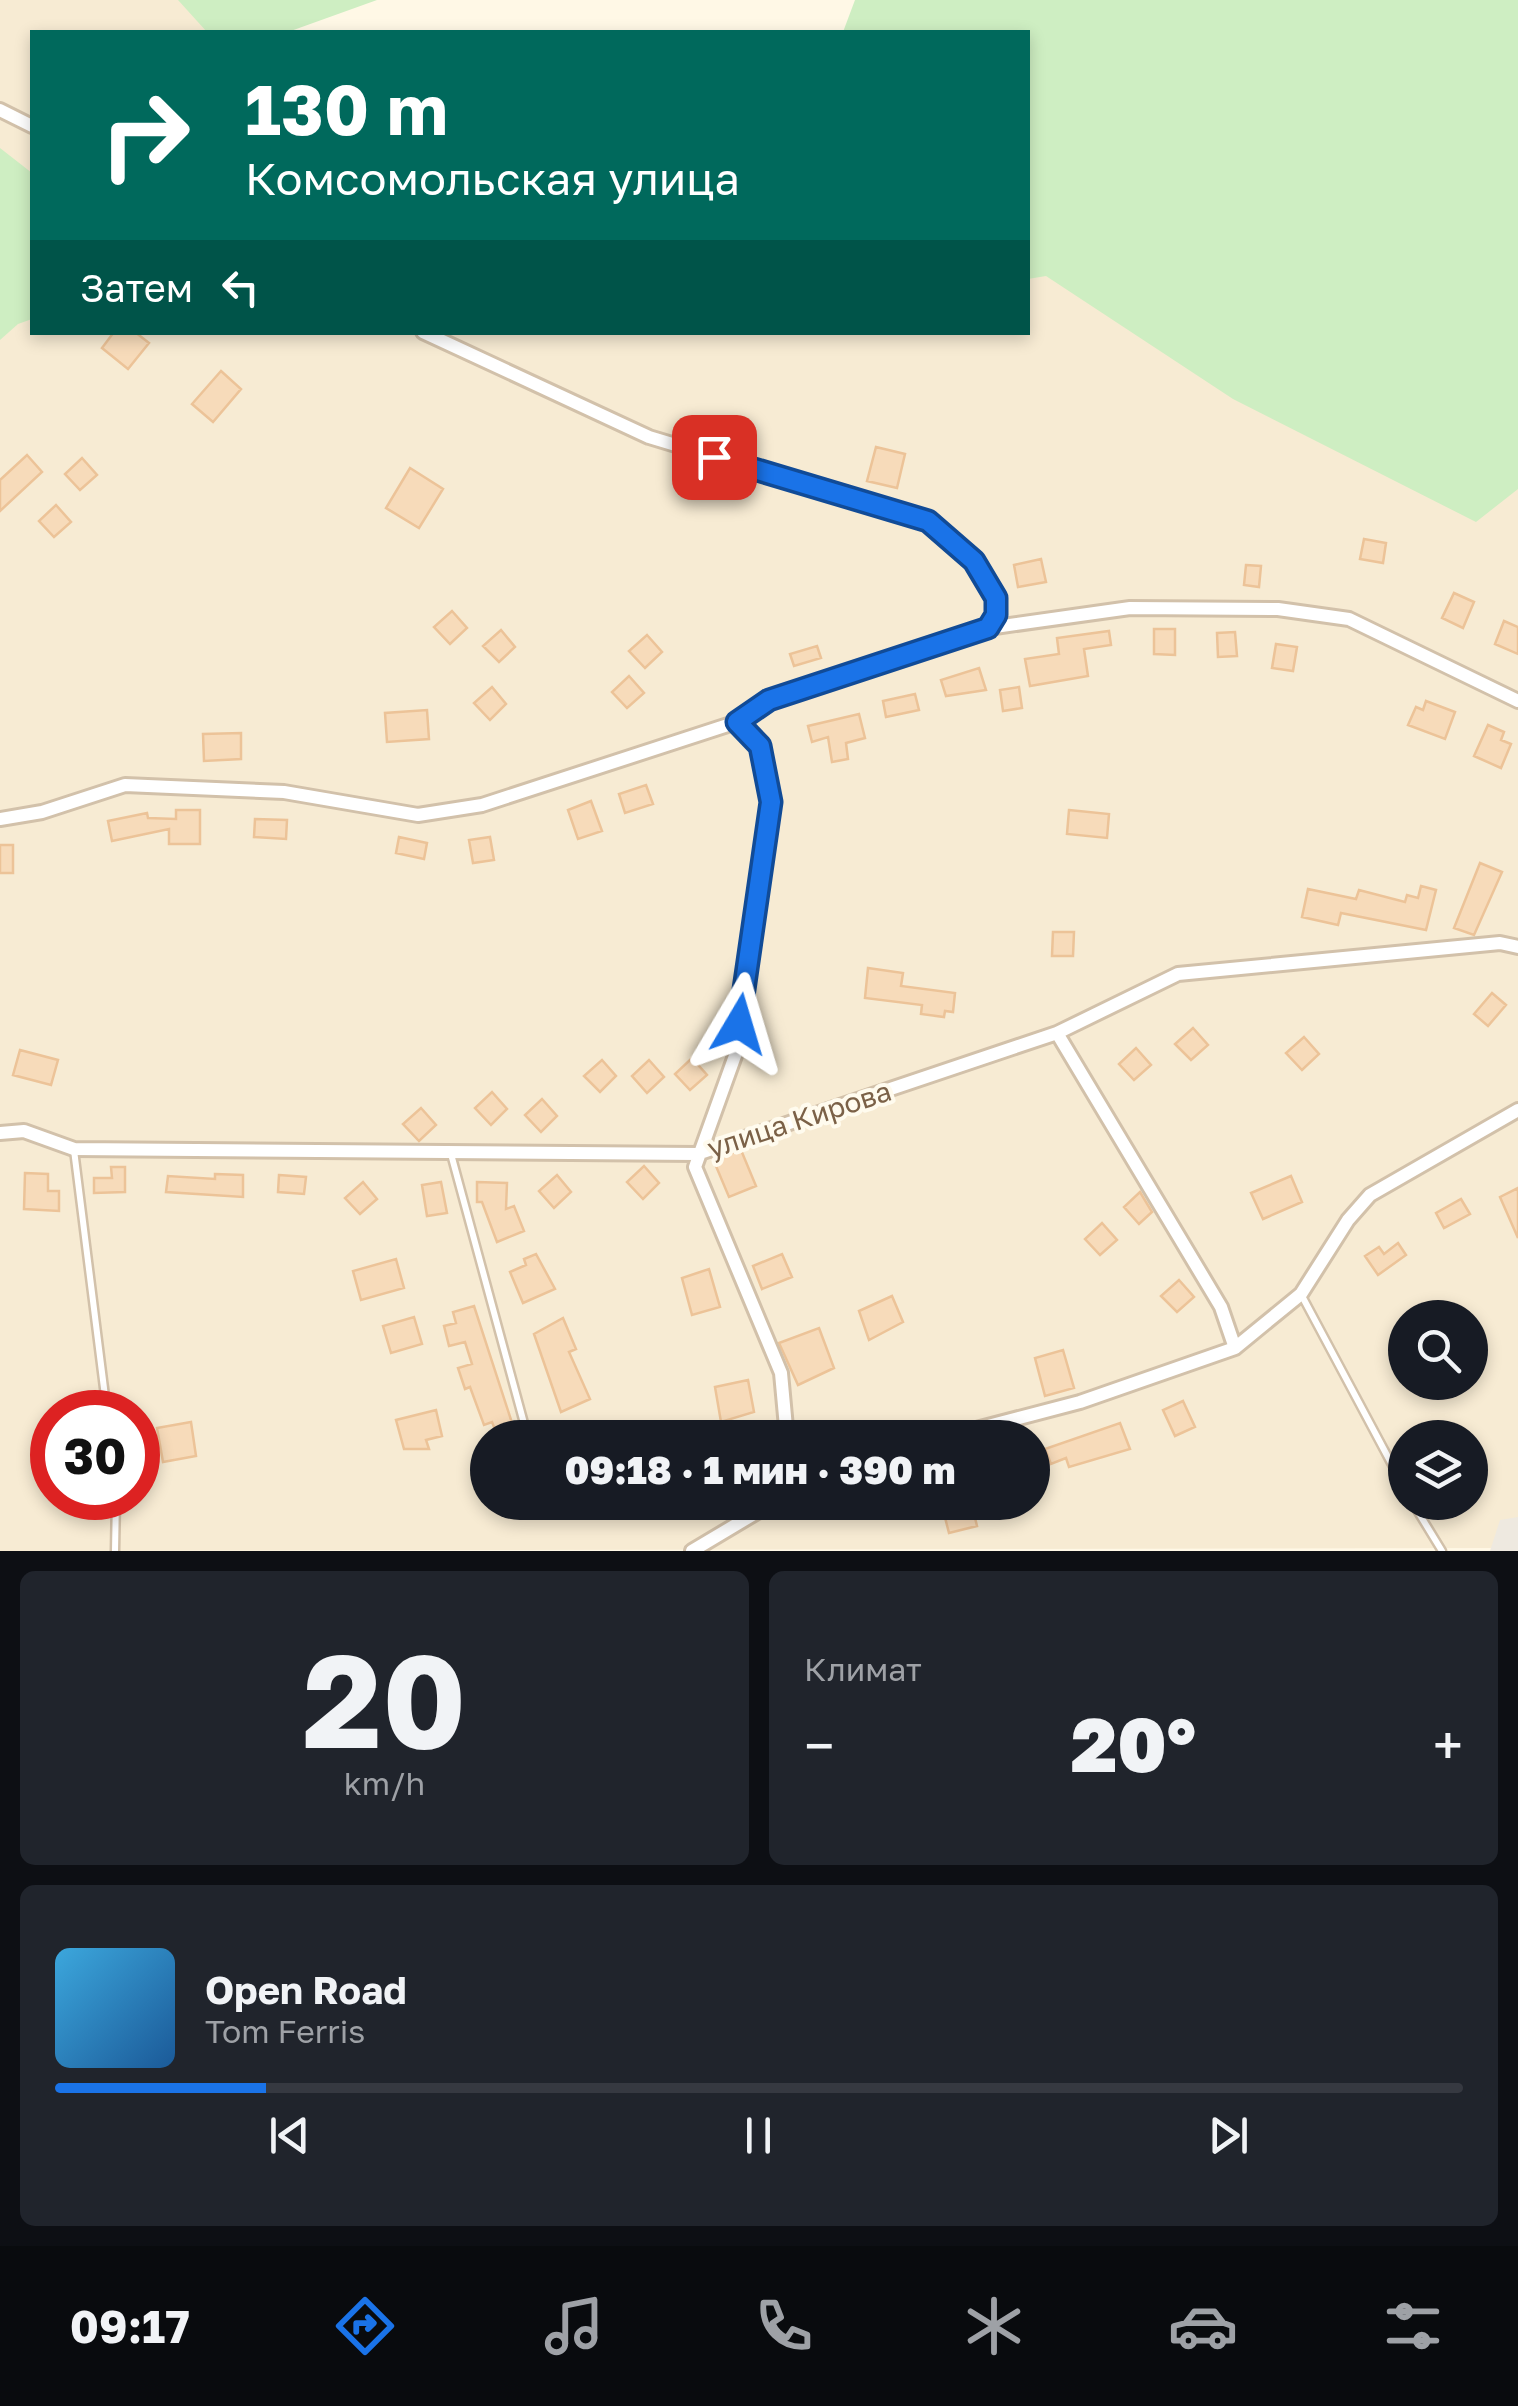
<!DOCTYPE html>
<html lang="ru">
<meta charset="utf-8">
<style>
:root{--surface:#171b24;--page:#20242c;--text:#f1f3f6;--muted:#9ea1a6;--line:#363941;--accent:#1a73e8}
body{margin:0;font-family:"Golos Text",sans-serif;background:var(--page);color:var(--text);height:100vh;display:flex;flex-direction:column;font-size:38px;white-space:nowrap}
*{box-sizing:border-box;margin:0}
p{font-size:32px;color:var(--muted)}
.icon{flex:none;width:55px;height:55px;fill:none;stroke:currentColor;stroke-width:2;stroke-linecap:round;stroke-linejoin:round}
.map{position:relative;height:1551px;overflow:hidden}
.side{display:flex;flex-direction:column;gap:20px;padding:20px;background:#0d0f14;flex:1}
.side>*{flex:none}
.banner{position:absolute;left:30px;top:30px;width:1000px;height:305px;border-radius:0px;box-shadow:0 5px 15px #0003;background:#00695c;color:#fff;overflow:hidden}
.tools{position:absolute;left:1388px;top:1300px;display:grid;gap:20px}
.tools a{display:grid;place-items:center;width:100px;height:100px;border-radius:50%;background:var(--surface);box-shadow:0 5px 15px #0003;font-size:50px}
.speed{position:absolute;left:30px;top:1390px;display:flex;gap:20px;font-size:50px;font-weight:700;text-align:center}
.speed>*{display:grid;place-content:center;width:130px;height:130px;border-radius:50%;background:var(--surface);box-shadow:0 5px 15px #0003;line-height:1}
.speed .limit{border:15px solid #d22;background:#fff;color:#111}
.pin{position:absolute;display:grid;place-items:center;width:85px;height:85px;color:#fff;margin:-42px;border-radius:20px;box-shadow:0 5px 15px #0006}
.me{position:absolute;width:110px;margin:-55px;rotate:7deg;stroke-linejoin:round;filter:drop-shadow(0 0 8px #0008)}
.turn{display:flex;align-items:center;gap:35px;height:210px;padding:0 50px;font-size:45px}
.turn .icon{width:130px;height:130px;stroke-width:2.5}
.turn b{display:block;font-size:70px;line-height:85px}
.then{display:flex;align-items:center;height:95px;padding:0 50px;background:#0003;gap:20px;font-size:38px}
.big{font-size:75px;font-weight:800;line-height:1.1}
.side .card{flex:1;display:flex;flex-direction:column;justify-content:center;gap:15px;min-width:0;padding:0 35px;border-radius:15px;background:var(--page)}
.side .dial{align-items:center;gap:0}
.dial b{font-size:130px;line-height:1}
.song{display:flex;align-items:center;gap:30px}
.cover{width:120px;height:120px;border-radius:15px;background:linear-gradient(135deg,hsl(200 70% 55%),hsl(210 70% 35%))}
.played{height:10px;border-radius:5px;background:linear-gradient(90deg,var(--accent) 15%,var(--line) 15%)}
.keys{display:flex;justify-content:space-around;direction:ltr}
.heat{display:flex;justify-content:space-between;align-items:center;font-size:55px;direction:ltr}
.side .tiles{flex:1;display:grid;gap:20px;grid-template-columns:1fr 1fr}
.card:last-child{grid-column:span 2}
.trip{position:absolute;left:470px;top:1420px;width:580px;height:100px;border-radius:50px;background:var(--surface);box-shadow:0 5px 15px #0003;font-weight:800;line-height:100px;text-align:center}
.tab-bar{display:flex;height:160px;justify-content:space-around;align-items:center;background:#090b0e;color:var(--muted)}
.tab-bar .icon{width:70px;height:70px}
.tab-bar .on{color:var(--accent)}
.tab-bar b{font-size:45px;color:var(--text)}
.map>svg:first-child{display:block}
</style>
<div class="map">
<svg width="1518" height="1551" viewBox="0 0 1518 1551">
<rect width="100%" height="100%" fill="#fff8e6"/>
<path fill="#f7ebd3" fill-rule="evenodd" d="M0 0H183L209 32H32V332H1028V260L1518 437V1548L0 1551ZM1405 1318H1470V1382H1405ZM52 1412H138V1498H52ZM488 1438H1032V1502H488ZM1405 1438H1470V1502H1405Z"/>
<path fill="#eee9e0" d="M1518 1517V1551H1490L1500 1520Z"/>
<path fill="#ceeec2" d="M178 0H377L288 32H207Z
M855 0H1518V489L1476 522 1233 399 1046 276 1028 279V32H843Z
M0 148 32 173V319L18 324 0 340Z"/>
<path fill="#f7dbba" stroke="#ecc398" stroke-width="2.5" d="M114 332H135L149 343 128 369 102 348Z
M221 371 241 389 213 422 192 404Z
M876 447 905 454 897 488 867 481Z
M27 455 42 472 0 511V480Z
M82 458 97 475 80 490 65 474Z
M410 468 443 489 419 528 386 508Z
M56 505 71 522 54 537 39 521Z
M1364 539 1386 543 1383 563 1360 559Z
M1041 559 1046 582 1018 587 1014 565Z
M1246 565 1261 566 1259 587 1244 585Z
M1454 593 1474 602 1463 628 1442 618Z
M452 611 467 628 450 644 434 627Z
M1504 621 1518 627V654L1495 644Z
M1154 629H1175V655L1154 654Z
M501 630 515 647 499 662 483 646Z
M1109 631 1111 645 1084 649 1088 676 1030 686 1025 659 1059 654 1057 638Z
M1235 632 1237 656 1218 657 1217 633Z
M647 635 662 652 645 668 629 651Z
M1276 644 1297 647 1293 671 1272 668Z
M817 646 821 658 794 666 790 654Z
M979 668 986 690 946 696 941 680Z
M629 676 644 693 627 708 612 692Z
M492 687 506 704 490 720 474 703Z
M1019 687 1022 708 1003 711 1000 690Z
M915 694 919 710 886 717 883 701Z
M1426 701 1455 712 1445 739 1408 725 1416 707 1423 710Z
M427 710 429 739 387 742 385 713Z
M859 714 865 738 846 743 848 759 832 762 828 737 812 742 808 726Z
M1488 725 1504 732 1501 740 1511 744 1501 768 1474 756Z
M241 733V759L204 761 203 734Z
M646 785 653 804 625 813 619 794Z
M591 801 602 831 578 839 568 810Z
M176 810H200V844H169V829L112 841 108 821 147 813 148 818 176 819Z
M1069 810 1109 814 1107 838 1067 834Z
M255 819 287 820 286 839 254 837Z
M399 837 427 843 424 859 396 853Z
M490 837 494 860 473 863 469 840Z
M0 845H13V873H0Z
M1480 863 1502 872 1474 935 1454 928Z
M1421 886 1436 890 1426 930 1341 913 1338 925 1302 917 1308 889 1356 899 1359 890 1405 902 1407 895 1418 898Z
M1053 932H1074L1073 956H1052Z
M868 968 903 973 901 986 955 993 953 1012 945 1011 944 1017 921 1014 922 1005 865 998Z
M1492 993 1506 1005 1488 1026 1474 1014Z
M1193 1028 1208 1045 1191 1060 1175 1044Z
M1304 1037 1319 1054 1302 1070 1286 1053Z
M1136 1048 1151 1065 1134 1080 1119 1064Z
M20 1050 58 1060 51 1085 13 1075Z
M692 1058 707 1075 690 1090 675 1074Z
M602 1060 616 1076 600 1092 584 1076Z
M649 1060 664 1077 647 1093 632 1076Z
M492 1092 507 1109 491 1125 475 1108Z
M542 1099 557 1116 541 1132 525 1115Z
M421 1108 436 1125 419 1141 403 1124Z
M741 1150 756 1186 729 1197 713 1159Z
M644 1166 659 1183 643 1199 627 1182Z
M111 1167H125V1192L94 1193V1178H112Z
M25 1173 48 1174V1191H59V1211L24 1209Z
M215 1174 243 1175V1197L166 1192 168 1176 215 1179Z
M279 1175 306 1177 304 1194 278 1192Z
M557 1175 571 1192 554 1208 539 1191Z
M1291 1176 1302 1202 1263 1219 1251 1193Z
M363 1182 377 1199 360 1214 345 1198Z
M441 1182 447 1213 427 1216 422 1185Z
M477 1182 507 1183 506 1209 514 1206 524 1231 497 1242 482 1202H477Z
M1518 1188V1238L1500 1197Z
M1140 1192 1152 1212 1139 1224 1124 1207Z
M1461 1199 1470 1214 1444 1228 1436 1213Z
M1102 1223 1117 1240 1100 1255 1085 1239Z
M1398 1243 1406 1255 1378 1275 1365 1256 1379 1247 1384 1254Z
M536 1254 555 1289 523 1303 510 1272 526 1265 524 1259Z
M782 1254 792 1277 762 1289 753 1266Z
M396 1259 404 1288 361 1300 353 1271Z
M709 1269 720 1307 692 1315 682 1278Z
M1179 1280 1194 1297 1177 1312 1161 1296Z
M892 1296 903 1322 869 1340 859 1311Z
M474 1306 513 1426 496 1432 492 1422 484 1425 470 1387 465 1389 458 1368 472 1364 465 1342 449 1346 444 1326 456 1323 453 1312Z
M414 1317 422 1344 391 1353 383 1326Z
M563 1318 576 1349 569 1352 590 1399 561 1412 534 1334Z
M819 1328 834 1368 798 1385 779 1343Z
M1063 1350 1074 1388 1045 1396 1035 1358Z
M748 1380 754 1412 721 1422 715 1387Z
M1183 1401 1195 1427 1175 1436 1163 1410Z
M436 1410 442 1436 426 1440 429 1449H404L396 1420Z
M191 1422 196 1456 163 1462 157 1428Z
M1120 1423 1130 1449 1069 1467 1066 1458 1051 1464 1045 1449Z
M941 1502H971L977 1526 949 1533Z"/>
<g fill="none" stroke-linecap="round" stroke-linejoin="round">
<g stroke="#d2c1aa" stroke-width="11">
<path id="lane" d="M74 1150 107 1412
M451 1154 528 1438
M1302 1296 1405 1489
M1412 1502 1442 1551
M115 1551 116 1498"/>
</g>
<g stroke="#d2c1aa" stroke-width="18">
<path id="street" d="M0 110 32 126
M423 332 649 437 928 521 974 561 996 598 997 615 988 628
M737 722 760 746 771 802 736 1053 695 1167 781 1373 787 1438
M0 819 42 812 125 785 284 792 418 815 482 805 737 722 769 700 988 628 1130 608 1278 609 1349 619 1518 701
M1057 1033 1221 1307 1235 1348
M0 1133 24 1131 74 1149 697 1154 1057 1033 1178 974 1500 943 1518 947
M942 1438 1080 1402 1235 1348 1301 1294 1348 1220 1370 1195 1518 1110
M692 1551 774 1502"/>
</g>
<use href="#lane" stroke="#fff" stroke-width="6"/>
<use href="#street" stroke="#fff" stroke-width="12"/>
</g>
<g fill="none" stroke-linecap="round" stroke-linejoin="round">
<g stroke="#114b97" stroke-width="25">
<path id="route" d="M714 457 928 521 974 561 996 598V615L988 628 769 700 737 722 760 746 771 802 739 1024"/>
</g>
<use href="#route" stroke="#1a73e8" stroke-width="18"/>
</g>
<g text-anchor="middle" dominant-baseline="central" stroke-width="8" stroke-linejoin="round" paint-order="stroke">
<g font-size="28" fill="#7b6147" stroke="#fffbee">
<text transform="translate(799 1119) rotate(-18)">улица Кирова</text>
</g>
</g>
</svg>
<div class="tools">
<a><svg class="icon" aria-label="search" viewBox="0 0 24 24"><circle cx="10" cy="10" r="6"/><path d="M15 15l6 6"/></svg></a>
<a><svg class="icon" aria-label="layers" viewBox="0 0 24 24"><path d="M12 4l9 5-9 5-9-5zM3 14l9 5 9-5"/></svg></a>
</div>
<div class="speed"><div class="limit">30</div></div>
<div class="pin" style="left:714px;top:457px;background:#d93025"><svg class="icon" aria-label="arrive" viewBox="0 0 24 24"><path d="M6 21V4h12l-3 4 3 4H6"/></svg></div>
<svg class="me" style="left:739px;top:1024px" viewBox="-20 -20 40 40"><path d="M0-17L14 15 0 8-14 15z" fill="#1a73e8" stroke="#fff" stroke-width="4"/></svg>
<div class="trip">09:18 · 1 мин · 390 m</div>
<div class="banner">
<div class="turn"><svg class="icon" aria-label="right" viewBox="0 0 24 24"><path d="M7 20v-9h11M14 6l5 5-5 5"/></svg><div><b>130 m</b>Комсомольская улица</div></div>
<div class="then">Затем<svg class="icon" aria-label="left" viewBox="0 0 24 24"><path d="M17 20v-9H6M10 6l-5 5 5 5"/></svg></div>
</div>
</div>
<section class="side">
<div class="tiles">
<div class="card dial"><b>20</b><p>km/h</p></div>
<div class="card"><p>Климат</p>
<div class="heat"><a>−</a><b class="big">20°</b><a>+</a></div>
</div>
<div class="card">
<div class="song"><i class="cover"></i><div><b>Open Road</b><p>Tom Ferris</p></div></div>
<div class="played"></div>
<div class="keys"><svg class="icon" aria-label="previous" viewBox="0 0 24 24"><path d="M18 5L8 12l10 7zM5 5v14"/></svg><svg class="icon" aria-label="pause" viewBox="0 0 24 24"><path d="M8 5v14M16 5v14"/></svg><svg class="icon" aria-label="next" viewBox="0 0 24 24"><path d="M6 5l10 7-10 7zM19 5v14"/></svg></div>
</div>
</div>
</section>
<nav class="tab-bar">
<b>09:17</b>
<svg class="icon on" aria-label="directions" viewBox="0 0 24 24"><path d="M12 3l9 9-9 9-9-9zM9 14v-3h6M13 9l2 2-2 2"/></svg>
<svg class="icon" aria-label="music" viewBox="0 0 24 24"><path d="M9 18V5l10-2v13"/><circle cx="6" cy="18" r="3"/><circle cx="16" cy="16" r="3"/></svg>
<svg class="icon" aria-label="phone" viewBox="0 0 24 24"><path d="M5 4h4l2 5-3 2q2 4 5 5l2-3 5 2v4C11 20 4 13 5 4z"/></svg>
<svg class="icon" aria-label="climate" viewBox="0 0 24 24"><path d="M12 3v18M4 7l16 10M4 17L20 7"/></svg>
<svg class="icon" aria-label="car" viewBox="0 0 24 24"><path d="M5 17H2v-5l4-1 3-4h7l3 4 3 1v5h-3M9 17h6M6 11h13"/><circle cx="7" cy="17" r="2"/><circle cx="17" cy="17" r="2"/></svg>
<svg class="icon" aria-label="filters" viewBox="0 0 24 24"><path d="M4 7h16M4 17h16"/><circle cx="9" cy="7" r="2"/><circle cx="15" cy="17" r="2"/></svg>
</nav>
